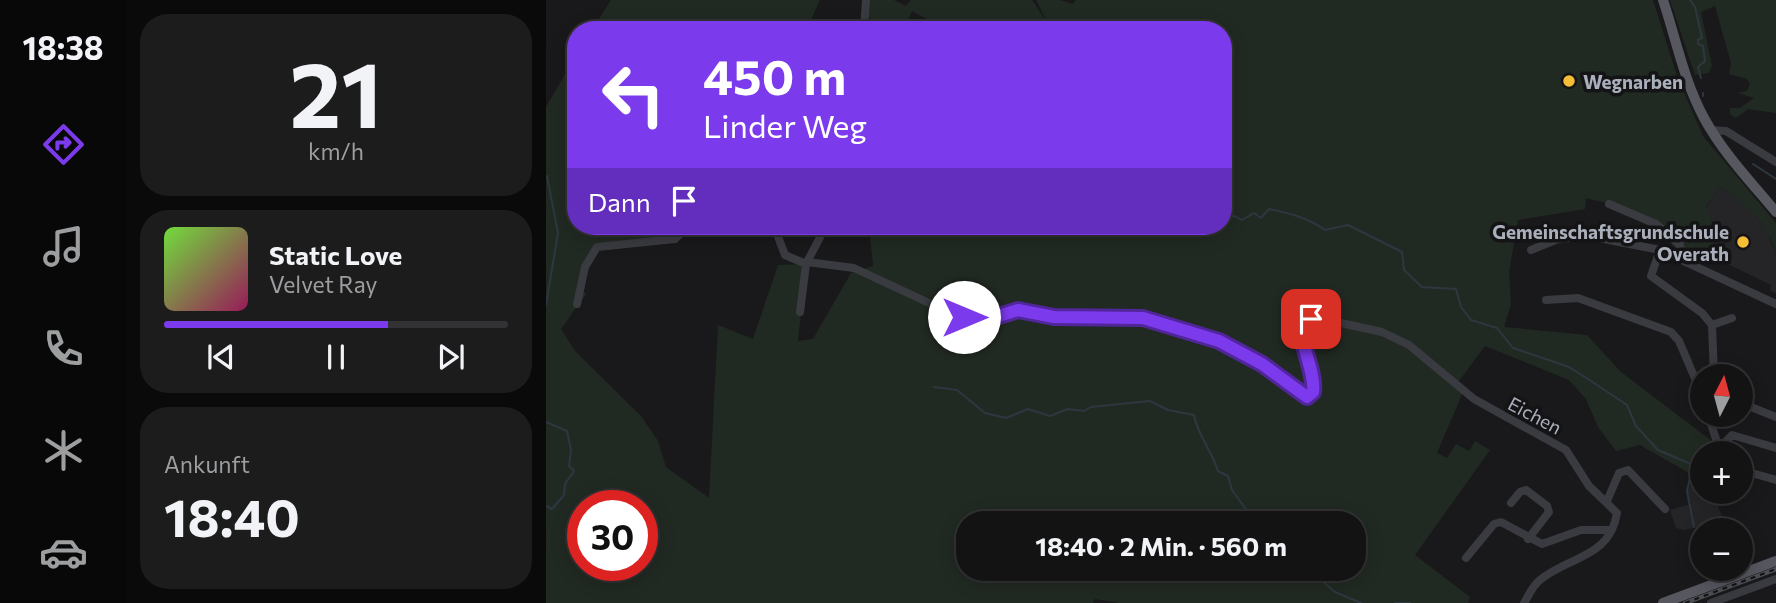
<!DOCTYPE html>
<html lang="de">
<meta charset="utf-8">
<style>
:root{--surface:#131314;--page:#1c1c1d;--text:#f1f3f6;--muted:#9d9ea0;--line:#323234;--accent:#7c3aed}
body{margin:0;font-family:Commissioner,sans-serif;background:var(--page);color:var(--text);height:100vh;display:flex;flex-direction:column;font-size:26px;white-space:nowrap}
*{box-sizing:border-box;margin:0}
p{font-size:23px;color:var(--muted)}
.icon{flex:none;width:38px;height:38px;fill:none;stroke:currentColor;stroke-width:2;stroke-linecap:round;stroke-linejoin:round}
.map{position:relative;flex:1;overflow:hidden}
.drawer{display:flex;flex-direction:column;gap:14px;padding:14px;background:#0a0a0b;width:420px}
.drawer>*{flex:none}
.hud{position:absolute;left:21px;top:21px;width:665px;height:214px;border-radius:28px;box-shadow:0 4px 18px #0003,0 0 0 2px var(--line);background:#7c3aed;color:#fff;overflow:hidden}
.needle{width:46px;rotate:6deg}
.fabs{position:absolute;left:1144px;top:364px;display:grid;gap:14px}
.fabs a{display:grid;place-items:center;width:63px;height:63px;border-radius:50%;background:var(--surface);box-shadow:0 4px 18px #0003,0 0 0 2px var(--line);font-size:35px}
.speed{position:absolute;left:21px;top:490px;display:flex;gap:14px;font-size:35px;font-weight:700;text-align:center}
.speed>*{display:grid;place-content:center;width:91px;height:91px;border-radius:50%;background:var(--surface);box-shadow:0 4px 18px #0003,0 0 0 2px var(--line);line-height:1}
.speed .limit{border:10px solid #d22;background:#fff;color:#111}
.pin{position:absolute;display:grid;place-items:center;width:60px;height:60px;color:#fff;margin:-30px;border-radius:14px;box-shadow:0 4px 10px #0006}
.me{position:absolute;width:77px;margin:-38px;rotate:90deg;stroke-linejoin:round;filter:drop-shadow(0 0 5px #0008)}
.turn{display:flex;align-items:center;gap:24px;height:147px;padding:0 21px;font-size:32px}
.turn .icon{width:91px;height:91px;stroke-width:2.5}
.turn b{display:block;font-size:49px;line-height:60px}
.then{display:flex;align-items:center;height:66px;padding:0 21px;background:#0003;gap:14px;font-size:26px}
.big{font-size:52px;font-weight:700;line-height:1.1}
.drawer .card{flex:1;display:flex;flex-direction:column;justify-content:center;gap:10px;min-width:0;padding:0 24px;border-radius:28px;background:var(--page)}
.drawer .dial{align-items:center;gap:0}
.dial b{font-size:91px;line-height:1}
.song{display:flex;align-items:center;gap:21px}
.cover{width:84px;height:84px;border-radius:10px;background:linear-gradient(135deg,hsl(100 70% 55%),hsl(330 70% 35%))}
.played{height:7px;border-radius:4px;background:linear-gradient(90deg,var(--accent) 65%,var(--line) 65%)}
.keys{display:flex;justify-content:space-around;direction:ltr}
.trip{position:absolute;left:410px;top:511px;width:410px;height:70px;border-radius:28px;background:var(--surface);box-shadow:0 4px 18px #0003,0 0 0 2px var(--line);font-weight:700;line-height:70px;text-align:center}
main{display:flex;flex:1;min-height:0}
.menu{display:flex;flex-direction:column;width:126px;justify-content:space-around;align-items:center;background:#080808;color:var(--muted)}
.menu .icon{width:49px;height:49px}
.menu .on{color:var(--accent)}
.menu b{font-size:32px;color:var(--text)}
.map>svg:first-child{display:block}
</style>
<main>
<nav class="menu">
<b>18:38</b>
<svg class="icon on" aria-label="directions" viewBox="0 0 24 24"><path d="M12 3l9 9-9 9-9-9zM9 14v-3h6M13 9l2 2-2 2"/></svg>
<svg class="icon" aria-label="music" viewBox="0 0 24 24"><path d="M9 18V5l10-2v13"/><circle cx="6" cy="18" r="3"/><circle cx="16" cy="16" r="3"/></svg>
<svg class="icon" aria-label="phone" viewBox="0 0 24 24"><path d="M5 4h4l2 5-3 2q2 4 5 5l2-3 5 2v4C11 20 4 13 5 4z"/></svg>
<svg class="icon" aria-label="climate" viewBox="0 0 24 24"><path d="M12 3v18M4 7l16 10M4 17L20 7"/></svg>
<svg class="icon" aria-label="car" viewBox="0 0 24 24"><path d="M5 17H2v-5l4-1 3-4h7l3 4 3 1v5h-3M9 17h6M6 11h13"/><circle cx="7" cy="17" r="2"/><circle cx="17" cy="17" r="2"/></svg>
</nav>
<section class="drawer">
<div class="card dial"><b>21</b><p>km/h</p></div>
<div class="card">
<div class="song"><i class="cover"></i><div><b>Static Love</b><p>Velvet Ray</p></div></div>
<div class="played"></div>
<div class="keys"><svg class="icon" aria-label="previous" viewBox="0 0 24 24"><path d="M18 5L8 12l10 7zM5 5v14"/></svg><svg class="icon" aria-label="pause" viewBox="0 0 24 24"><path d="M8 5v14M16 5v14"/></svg><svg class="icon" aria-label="next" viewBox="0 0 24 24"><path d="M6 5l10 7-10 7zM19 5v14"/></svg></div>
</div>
<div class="card"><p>Ankunft</p><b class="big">18:40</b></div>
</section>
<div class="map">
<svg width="1230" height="603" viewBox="0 0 1230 603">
<rect width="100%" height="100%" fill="#19191b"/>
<path fill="#252528" d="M1174 187 1200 205 1221 231 1230 255V293L1224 291 1225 285 1161 254 1169 238 1160 208Z
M1144 486H1157V492H1166L1178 521 1138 530 1130 528 1124 510 1145 504 1141 491Z"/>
<path fill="#212a22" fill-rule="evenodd" d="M65 0H274L260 30H46Z
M323 0H348L360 6 365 0H486L502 24 490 0H514L527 4 530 0H1107L1132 79 1157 136 1230 223V255C1224 224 1198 204 1174 187L1160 207C1170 227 1174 240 1157 258 1141 254 1124 252 1121 233L1072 206 1040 198 1039 209 972 220 963 272 965 304 958 327 1041 335 1075 372 1167 442 1171 453H1157V481L1094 445 1070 451 1052 427 1040 399 1023 380 939 346 910 385 917 392 891 453 901 458 910 444 923 451 929 441 944 450 869 555 924 597 922 603H574L549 599 547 603H0V107L30 55V226H135L124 236 51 247 45 256 36 289 40 294 15 329 29 351 95 416 112 441 120 467 163 498 172 325 207 339 232 265 260 264 252 341 267 339 305 273 327 266 323 226H677V30H400L366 11 358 30H343L322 17ZM37 506H96V565H37ZM422 523H807V569H422Z
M1124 0H1230V113L1202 109 1190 118 1184 114V108H1194L1208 98 1192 93 1201 91 1204 84 1201 79 1183 74 1185 63 1169 6 1155 12 1166 66 1163 73 1149 75Z"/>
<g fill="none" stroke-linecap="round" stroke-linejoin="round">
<path stroke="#2e3740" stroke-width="2" d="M1144 0 1149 7 1156 38 1152 40V44L1157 46 1159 61 1152 67 1155 78
M1157 93V96
M1207 164 1230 179
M677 218 689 216 696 220 708 213 715 218 723 209C744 213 762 218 779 230L802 225 856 252 858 270 876 287 910 289 915 307 925 320 951 328 967 348 1023 367 1042 379 1081 405 1090 426 1112 450 1147 465 1141 491 1148 527
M0 305 12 233 1 176
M388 387 411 390 439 413 460 418 482 409 504 416 522 409 538 411 545 407 604 401 622 410 648 415C651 434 666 451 672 471L682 476 686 490 710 523
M0 422 21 431 25 450 23 466 28 471 19 484 18 495 6 509 0 506
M1178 524 1180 528 1195 529 1197 534
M762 569 789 592 815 603
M849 603H864"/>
<path stroke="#3a3b40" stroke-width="8" d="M318 30 320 0
M1165 130 1180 131 1230 162
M1063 204 1110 224 1134 245 1133 258
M162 226H165
M228 226 239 255 260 264
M985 250 1012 239 1043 236 1114 250 1230 304
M1114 250 1105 276 1156 313 1166 325 1168 376
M261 262 308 268 398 310 425 318 443 319 472 310 508 317 597 318 673 341 716 364 761 397C779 385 759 348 755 332L762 320H781L836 332 863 345 928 399 1020 450 1043 486 1071 513C1064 558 1023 556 994 580 987 585 983 595 978 603
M1000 300 1032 298 1125 332 1133 341 1157 397
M31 304 39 267 51 247 129 239 143 226
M254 312 260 264 280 226
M1166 325 1186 318
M1195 403 1230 417
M1162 415 1174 451
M1173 449 1186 435 1230 448
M1195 470 1230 480
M1061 501 1073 473 1082 470 1119 509
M965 503 974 492 980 490 1001 506 1003 512 982 539
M920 558 948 524 955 522 996 544 1035 530H1065
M1165 603 1230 579"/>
<path stroke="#56575f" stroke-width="10" d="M1117 0C1130 39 1138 81 1158 118 1177 153 1205 182 1230 212
M1117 603 1230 561"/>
<g stroke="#4d4f55" stroke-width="4.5">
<path id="rail" d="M1139 603 1230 569"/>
</g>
<use href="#rail" stroke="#141416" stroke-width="2" stroke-dasharray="5" stroke-linecap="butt"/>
</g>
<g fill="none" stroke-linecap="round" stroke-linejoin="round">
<g stroke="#51269a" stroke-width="18">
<path id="route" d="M418 317 443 319 472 310 508 317 597 318 673 341 716 364 761 397 767 392C770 370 750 339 758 323L765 319"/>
</g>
<use href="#route" stroke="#7c3aed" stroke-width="12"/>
</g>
<g fill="#f6bd36" stroke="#141416" stroke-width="2.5">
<circle cx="1023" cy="81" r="7"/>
<circle cx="1197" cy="242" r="7"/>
</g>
<g text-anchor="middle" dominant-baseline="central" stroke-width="7" stroke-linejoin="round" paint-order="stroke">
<g font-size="19" font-weight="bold" fill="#abafbb" stroke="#141416" text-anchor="start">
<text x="1037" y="81">Wegnarben</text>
<text x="1183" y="231" text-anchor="end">Gemeinschaftsgrundschule<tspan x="1183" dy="22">Overath</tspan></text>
</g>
<g font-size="19" fill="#abafbb" stroke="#141416">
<text transform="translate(989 415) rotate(28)">Eichen</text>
</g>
</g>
</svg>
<div class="fabs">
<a><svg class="needle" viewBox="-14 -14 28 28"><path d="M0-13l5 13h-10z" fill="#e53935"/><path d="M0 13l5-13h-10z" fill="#9d9ea0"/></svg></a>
<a>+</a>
<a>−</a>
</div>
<div class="speed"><div class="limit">30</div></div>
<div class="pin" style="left:765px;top:319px;background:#d93025"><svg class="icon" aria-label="arrive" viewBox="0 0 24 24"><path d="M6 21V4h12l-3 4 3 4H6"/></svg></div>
<svg class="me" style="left:418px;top:317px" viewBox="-20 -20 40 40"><circle r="19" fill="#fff"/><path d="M0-13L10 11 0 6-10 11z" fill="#7c3aed"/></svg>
<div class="trip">18:40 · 2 Min. · 560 m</div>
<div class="hud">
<div class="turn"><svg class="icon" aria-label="left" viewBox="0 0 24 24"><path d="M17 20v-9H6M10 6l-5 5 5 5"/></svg><div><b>450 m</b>Linder Weg</div></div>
<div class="then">Dann<svg class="icon" aria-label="arrive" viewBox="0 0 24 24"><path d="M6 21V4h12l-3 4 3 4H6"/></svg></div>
</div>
</div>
</main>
